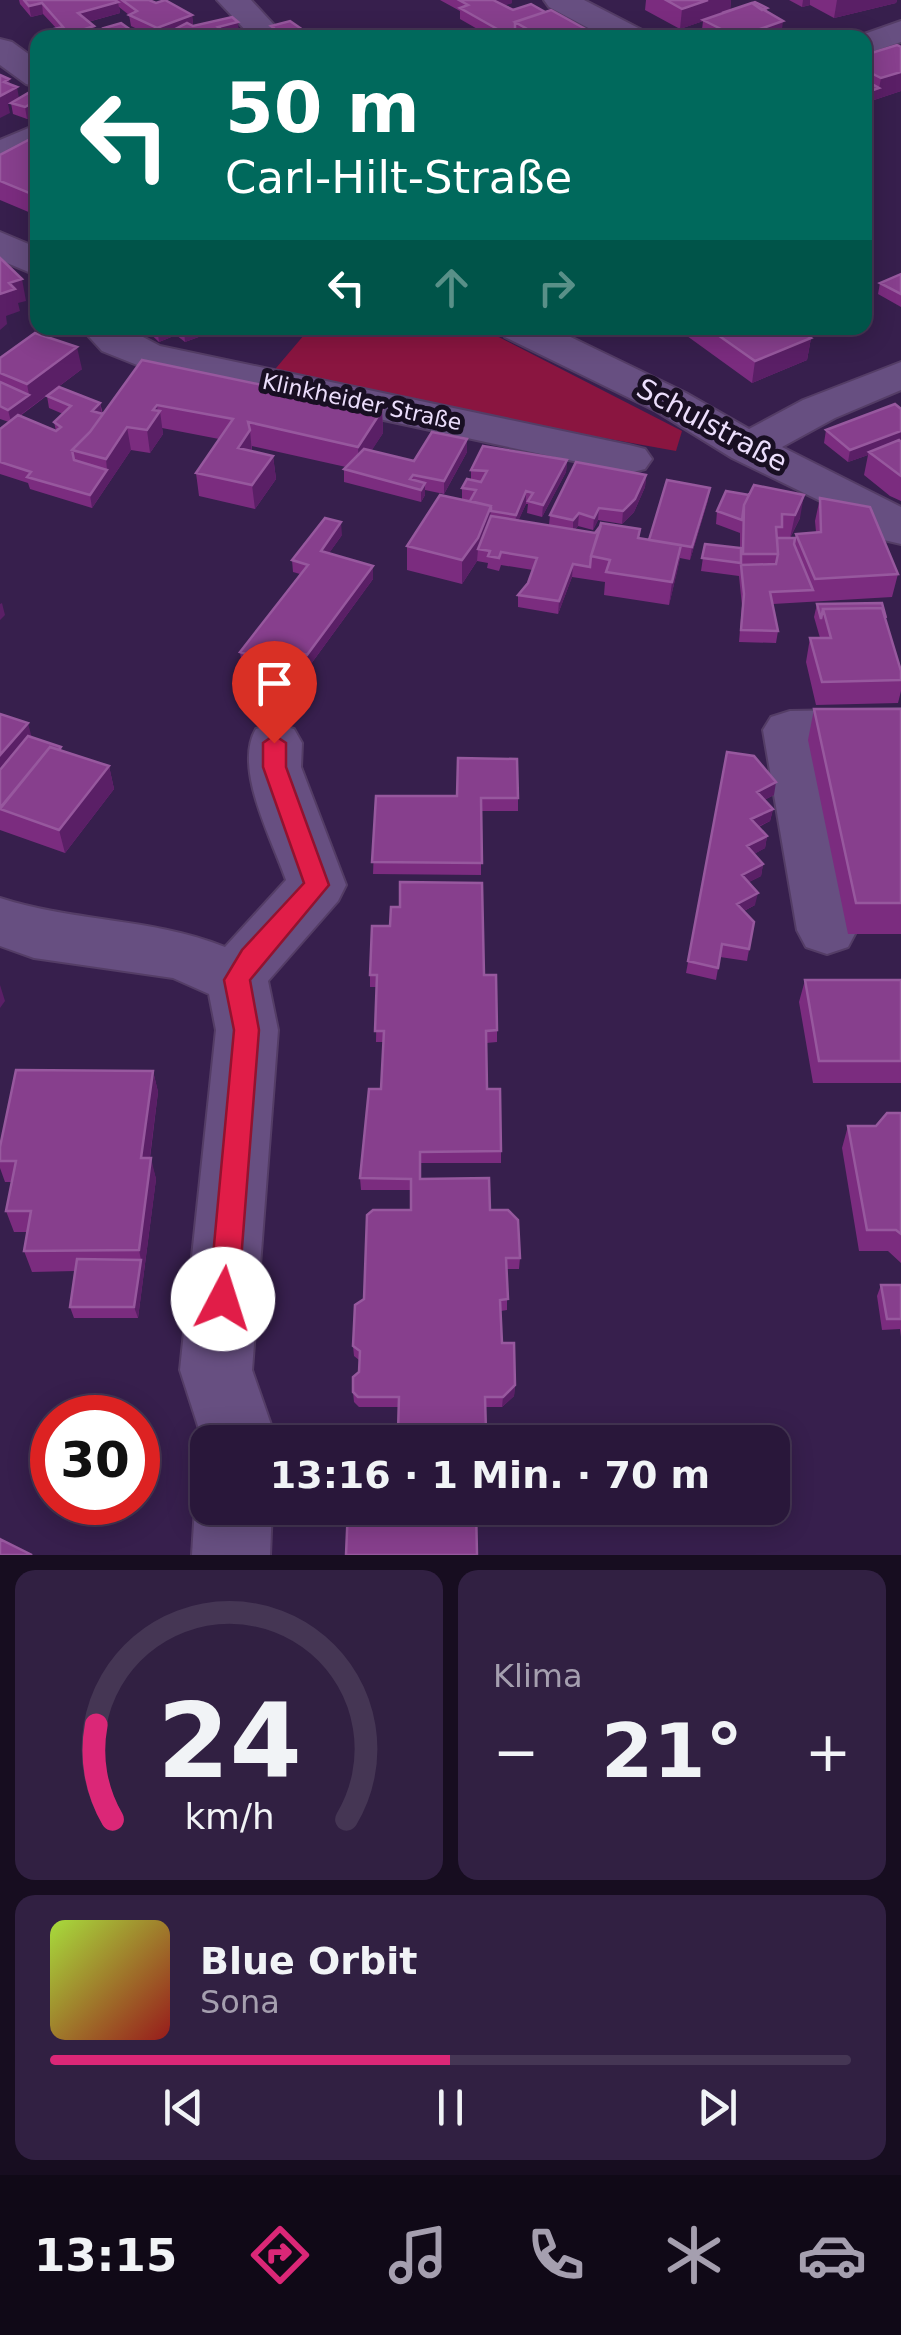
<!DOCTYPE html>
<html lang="de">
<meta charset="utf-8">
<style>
:root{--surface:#29173a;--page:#312042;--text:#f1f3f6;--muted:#a59faf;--line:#453654;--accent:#db2777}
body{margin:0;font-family:"DejaVu Sans",sans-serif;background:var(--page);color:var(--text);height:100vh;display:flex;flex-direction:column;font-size:38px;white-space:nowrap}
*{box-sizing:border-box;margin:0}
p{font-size:32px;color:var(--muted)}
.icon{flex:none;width:55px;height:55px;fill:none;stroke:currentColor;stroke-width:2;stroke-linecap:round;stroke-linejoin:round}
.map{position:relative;height:1555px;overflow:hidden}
.drawer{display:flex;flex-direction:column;gap:15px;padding:15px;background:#170d20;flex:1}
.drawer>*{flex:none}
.banner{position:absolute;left:30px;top:30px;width:842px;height:305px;border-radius:20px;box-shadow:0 5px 25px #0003,0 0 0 2px var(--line);background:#00695c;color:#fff;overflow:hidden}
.speed{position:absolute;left:30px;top:1395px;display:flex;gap:20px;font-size:50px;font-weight:700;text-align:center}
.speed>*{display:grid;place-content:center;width:130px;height:130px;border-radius:50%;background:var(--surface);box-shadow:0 5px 25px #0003,0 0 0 2px var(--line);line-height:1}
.speed .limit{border:15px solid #d22;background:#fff;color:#111}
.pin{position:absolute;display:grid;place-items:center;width:85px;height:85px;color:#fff;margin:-102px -42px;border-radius:50% 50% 50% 0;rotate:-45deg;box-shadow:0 0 10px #0007}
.pin .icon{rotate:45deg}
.me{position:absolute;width:110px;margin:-55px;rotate:5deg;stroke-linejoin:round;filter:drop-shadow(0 0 8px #0008)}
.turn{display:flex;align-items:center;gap:35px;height:210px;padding:0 30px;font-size:45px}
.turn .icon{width:130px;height:130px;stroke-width:2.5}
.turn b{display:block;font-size:70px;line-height:85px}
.lanes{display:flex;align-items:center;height:95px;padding:0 30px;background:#0003;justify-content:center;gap:50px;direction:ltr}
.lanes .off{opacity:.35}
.big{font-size:75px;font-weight:800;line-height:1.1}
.drawer .tile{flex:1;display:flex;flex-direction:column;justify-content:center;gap:15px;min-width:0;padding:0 35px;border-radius:20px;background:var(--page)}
.drawer .dial{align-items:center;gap:0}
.dial svg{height:260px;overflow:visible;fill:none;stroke:var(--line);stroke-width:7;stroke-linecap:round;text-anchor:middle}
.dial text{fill:var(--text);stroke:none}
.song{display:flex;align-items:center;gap:30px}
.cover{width:120px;height:120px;border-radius:15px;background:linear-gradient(135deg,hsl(80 70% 55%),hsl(0 70% 35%))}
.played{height:10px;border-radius:5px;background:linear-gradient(90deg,var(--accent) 50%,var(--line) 50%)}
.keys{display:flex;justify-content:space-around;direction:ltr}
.heat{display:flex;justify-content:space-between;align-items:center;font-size:55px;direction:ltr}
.drawer .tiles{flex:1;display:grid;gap:15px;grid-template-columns:1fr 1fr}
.tile:last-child{grid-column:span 2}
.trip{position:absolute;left:190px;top:1425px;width:600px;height:100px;border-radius:20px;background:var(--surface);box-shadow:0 5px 25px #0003,0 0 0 2px var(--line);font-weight:800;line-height:100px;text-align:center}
.tabs{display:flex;height:160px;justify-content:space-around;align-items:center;background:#100917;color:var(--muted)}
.tabs .icon{width:70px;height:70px}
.tabs .on{color:var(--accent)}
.tabs b{font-size:45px;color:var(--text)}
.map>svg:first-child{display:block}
</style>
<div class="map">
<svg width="901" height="1555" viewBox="0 0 901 1555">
<rect width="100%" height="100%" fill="#371f4d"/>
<path fill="#8a1540" d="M310 328H481L682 431 676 451 365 395 271 374Z"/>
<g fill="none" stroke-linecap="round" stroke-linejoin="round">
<g stroke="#543d66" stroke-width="4">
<path id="minor" d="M217 0H251L276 27 271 34H249Z
M544 0H584L644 31 648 38H607L549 7Z
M901 21V42L865 54V38H853Z
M0 39 12 42 38 61V87L26 84 0 65Z
M38 124V149L0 165V140Z
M0 232 38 248V276L0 260Z
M81 328H126L160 346 629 445 645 449 652 459 645 469 629 473 147 369 102 351Z
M499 328H552L686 393 749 429 803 400 901 362V390L835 418 782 447 901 507V544L884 540 847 514 732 458 656 411 505 337Z
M901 709V747L820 749 857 930 848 947 827 954 806 947 797 930 763 730 771 717 790 711Z
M275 724 294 729 302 743 301 767 346 885 338 901 268 981 278 1030 252 1370 277 1442H208V1457L180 1370 216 1030 209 994 173 978 34 958 0 946V898C74 922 153 918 225 947L286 880C272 839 233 768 256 729Z
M207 1481 208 1508H272L270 1555H192L195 1508Z"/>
</g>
<use href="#minor" fill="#674f81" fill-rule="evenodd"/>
</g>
<path fill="#7b2c7f" d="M19 0H149L192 15 193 25 239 33 229 35 232 38H156L131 26 129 15 119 7 120 13 88 22 94 26 96 37 55 38 54 29H57L43 14 31 17 20 4Z
M440 0H512V3L504 5 598 38H493L460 19V11Z
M646 0H731L730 10 767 8V12L781 38H701L703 21 680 29 645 10Z
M789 0H897L896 3 834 18 810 5 802 7Z
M271 26 307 38 272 37Z
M865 55 901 91 865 103Z
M38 95V113L27 119 13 114 11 103Z
M38 136V216L0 200V155Z
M901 274V307L878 294 880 283Z
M144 328H223L185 342 176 335 159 342Z
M676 328H795L811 338 807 360 752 383Z
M0 358 82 369 20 416 56 431 54 422 63 414 49 408 47 396 100 403 103 414 142 360 382 410 383 433 371 451 414 461 467 439V452L444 494 425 490V495L421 502 344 482V469L346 467 252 446V451L273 456 276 479 255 509 199 496 196 473 219 439 162 428 163 434 150 453 131 450 92 508 30 489 28 483 0 474V429L9 422 0 419Z
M901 409V501L890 496 864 475 868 455 848 462 824 443 826 430Z
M567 460 566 472 542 517 527 513 528 504H526L518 521 549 525 550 515 646 475 645 487 634 512 622 524 598 520 593 530 578 526 575 529 595 533 640 529 639 538 649 540 708 500 690 560 680 558 669 605 604 595 605 582 572 577 558 614 518 607V595L528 583 533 570 501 565 499 571 487 568 488 563 477 561 462 584 407 570V546L462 500V488L471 480V470Z
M749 495 800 518 790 538H795L796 534 816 532 815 521 820 498 898 574 892 597 773 604 778 631 776 643 739 642 742 606 739 576 701 571 705 544 740 548V533L716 524 717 511Z
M342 535 329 553 373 566V579L308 668 292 662 281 677 242 665 240 652 300 574 293 572 292 560Z
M817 604 886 620 901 671V691L898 703 816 705 806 662 810 638H820L814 617Z
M814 709H901V934H848L808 740Z
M0 714 31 737 62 750 109 766 114 789 65 853 0 830Z
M727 752 774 795 764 800 773 809 770 821 759 827 767 836 765 848 754 854 763 864 761 876 749 882 755 905 744 911 754 922 747 961 720 957 716 980 686 973Z
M376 796 518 798V811H481V875L373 874Z
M370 975H484L497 1030V1042L486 1043 487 1089 501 1151V1163H420V1179L490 1210 520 1258 519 1269H507V1310L501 1311 502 1343 515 1385 514 1396 502 1407H485L486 1441 398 1431 399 1407H359L354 1402 353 1392 359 1372V1360L354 1356 353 1346 364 1299 411 1210V1190H361L360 1178 381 1089 383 1042H376L377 987H370Z
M805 980H901V1083H813L799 1002Z
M153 1071 158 1092 150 1158 156 1179 138 1318H74L70 1307 75 1271 32 1272 24 1251 27 1232H14L6 1211 12 1182H5L0 1168V1147Z
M901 1113V1263L888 1251H859L842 1148 848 1126H876Z
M881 1285H901V1337L900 1329 882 1330 877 1296Z"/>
<path fill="#5a1f66" d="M491 0H512V3L491 10Z
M708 0H731L730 12 680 29 682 9Z
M803 0H810V5L802 7Z
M837 0H897L896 3 834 18Z
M118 2 120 13 80 24 78 13Z
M42 3 43 14 31 17 29 6Z
M192 15 193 26 158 38 157 28Z
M783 21 781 38 737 37Z
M238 22 239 33 219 38 218 27Z
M94 26 96 37 83 38 82 30Z
M515 31V38H506V34Z
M306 32 307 38H288Z
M901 72V91L877 99 881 78Z
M9 79 11 90 17 87 19 98 8 104 10 113 0 118V96L4 82Z
M879 88 877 99 865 103V93Z
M38 100V113L27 119 25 107Z
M38 193V213L34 195Z
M871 276 869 288 865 290V280Z
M22 279 26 301 18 303 20 311 6 316 7 324 0 330V294L9 283Z
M157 328H175L176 335 159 342Z
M181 328H223L185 342 184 330Z
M811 338 807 360 752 383 755 361Z
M77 347 82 369 11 422 8 410 29 395 27 384Z
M100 403 102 415 92 411Z
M157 405 158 413 160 411 163 434 150 453 147 430 153 410Z
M382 410 383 433 359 470 358 447Z
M127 427 131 450 92 508 90 495 107 470 106 459Z
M250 430 252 453 238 448Z
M901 431V442L869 452 868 455 848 462 850 450Z
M467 439V452L444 494V481Z
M273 456 276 479 255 509 252 485Z
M567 460 566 472 542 517 543 505Z
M646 475 645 487 634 512 622 524 623 511Z
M425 483V495L421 502V490Z
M710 488 708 500 690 560 692 547Z
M526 491V504L515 528 516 515Z
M804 495 800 518 790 538 795 515Z
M491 506 490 529 478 549 477 561 462 584V560Z
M599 508 598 520 593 530 594 518Z
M579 513 578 526 573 532V520Z
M341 522 342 535 322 563 321 551Z
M681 545 678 568 669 605 672 582Z
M573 564 572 577 558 614 559 601Z
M373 566V579L308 668 307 655Z
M2 603 5 615 0 620V604Z
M291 650 292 662 281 677 280 665Z
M28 723 34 746 0 786V755Z
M109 766 114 789 65 853 59 830Z
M776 782 774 795 754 805 757 792Z
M773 809 770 821 749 831 751 819Z
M767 836 765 848 745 859 747 846Z
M763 864 761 876 739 887 742 875Z
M758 893 755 905 734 916 737 904Z
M0 985 5 1001 0 1008Z
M153 1071 158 1092 147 1179 141 1158Z
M151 1158 156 1179 138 1318 134 1307 141 1260 139 1250Z
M515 1385 514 1396 502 1407 503 1397Z"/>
<path fill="#873f8d" stroke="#97589e" stroke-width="2.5" d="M24 0H115L118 2 78 13 94 26 82 30 92 38H63L54 29 63 27 42 3 29 6Z
M122 0H149L156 3 165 0 192 15 157 28 129 15 137 11Z
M459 0H493L513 10 531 4 545 12 515 22V31L506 34 460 8 468 5Z
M666 0H708L682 9Z
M755 2 767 8 762 10 752 3 722 13Z
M752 3 783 21 737 37 703 20Z
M551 10 598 36 593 38H543L515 22Z
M232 17 238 22 218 27 232 38H201L196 33 199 38H158L187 23 193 26Z
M290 21 306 32 287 38 271 26Z
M121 23 135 33 117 38 104 28Z
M897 45 901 47V72L881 78 865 70V55Z
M0 75 9 79 4 82 17 87 0 96Z
M865 80 879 88 865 93Z
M30 92 38 95V100L25 107 11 103Z
M36 136 38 193 34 195 0 181V155Z
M0 258 22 279 9 283 15 289 0 294Z
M901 274V294L880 283Z
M708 328H795L811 338 755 361Z
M35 333 77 347 27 384 0 373V358Z
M142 360 382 410 358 447 248 422 250 430 238 448 273 456 252 485 196 473 233 419 157 405 153 410 160 411 147 430 127 427 106 459 72 450 90 432Z
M0 382 29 395 8 410 0 406Z
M59 387 100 403 92 411 103 414 90 432 72 450 74 460 107 470 90 495 27 477 31 472 0 462V429L18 415 56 431 61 427 54 422 71 406 47 396Z
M895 404 901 409V431L850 450 826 430Z
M432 432 467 439 444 481 413 475 410 479 425 483 421 490 344 469 364 449 414 461Z
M899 440 901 442V476L869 452Z
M483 446 567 460 543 505 528 501 533 493 526 491 516 515 491 511V506L470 501 476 490 462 488 467 479 481 482 487 471 471 470Z
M576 462 646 475 635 499 623 511 599 508 594 518 579 513 573 520 550 515Z
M667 480 710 488 692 547 649 540Z
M754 485 804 495 795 515 782 514V527H776L778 554H743L744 505Z
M726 491 749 495 744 505 742 520 717 511Z
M440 495 491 506 478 538 462 560 407 546Z
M820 498 870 507 898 574 815 579 796 534 821 532Z
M491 516 595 533 601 525 591 556 590 567 573 564 559 601 518 595 528 583 537 558 501 552 499 558 488 556 490 551 478 549Z
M325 518 341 522 321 551 373 566 307 655 291 650 280 665 240 652 308 565 292 560Z
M601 523 640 529 638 538 681 545 672 582 606 572 610 560 591 556Z
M777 538H795L794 544 813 590 770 592 778 631 741 630 744 594 741 565 776 564 778 554Z
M705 544 741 548V563L702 558Z
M882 603 886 618 882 608 823 609 821 619 817 604Z
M882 608 901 671V680L822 682 810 638H831L823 609Z
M814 709H901V903H856Z
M0 714 28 723 0 755Z
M28 736 61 747 59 750 50 747 0 808V770Z
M50 747 109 766 59 830 0 809Z
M727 752 754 756 776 782 757 792 773 809 751 819 767 836 747 846 763 864 742 875 758 893 737 904 754 922 749 949 722 944 718 968 688 961Z
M458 758 517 759 518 798H481L482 863 372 862 376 796H457Z
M400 882 482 883 484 975H496L497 1030 486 1031 487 1089H500L501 1151 420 1152V1179L489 1178 490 1210H508L518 1220 520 1258H506L508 1299 500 1300 502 1343H514L515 1385 503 1397H485L486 1431 480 1432V1442H349L350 1431H398L399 1397H358L353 1392V1377L359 1372 360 1351 353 1346 355 1305 364 1299 367 1215 373 1210H411V1179L360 1178 369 1089H381L384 1031H375L377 975H370L372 926H390L391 907H400Z
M805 980H901V1061H819Z
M16 1070 153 1071 141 1158H151L139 1250 24 1251 31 1211H6L16 1161H0V1147Z
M887 1113H901V1234L896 1230H867L848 1126H876Z
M77 1259 141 1260 134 1307H70Z
M881 1285H901V1319H887Z
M348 1508H476L477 1555H346Z
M0 1539 32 1555H0Z"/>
<path fill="#e11d48" stroke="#92132f" stroke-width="2.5" d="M274 735 286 743V767L329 885 250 980 259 1030 238 1299 234 1309 223 1313 213 1309 209 1299 234 1030 224 980 242 950 304 883 263 767V743Z"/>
<g text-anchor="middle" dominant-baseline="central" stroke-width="10" stroke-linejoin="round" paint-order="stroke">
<g font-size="22" fill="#ecdefc" stroke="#190f23">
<text transform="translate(362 402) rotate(12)">Klinkheider Straße</text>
</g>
<g font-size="28" fill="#ecdefc" stroke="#190f23">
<text transform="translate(712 425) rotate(28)">Schulstraße</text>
</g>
</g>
</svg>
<div class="speed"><div class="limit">30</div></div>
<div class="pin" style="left:274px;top:743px;background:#d93025"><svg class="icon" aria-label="arrive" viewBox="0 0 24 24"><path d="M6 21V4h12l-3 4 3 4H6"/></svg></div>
<svg class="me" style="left:223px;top:1299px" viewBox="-20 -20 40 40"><circle r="19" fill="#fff"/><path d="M0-13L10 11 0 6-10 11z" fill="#e11d48"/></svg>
<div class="trip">13:16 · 1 Min. · 70 m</div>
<div class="banner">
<div class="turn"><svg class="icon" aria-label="left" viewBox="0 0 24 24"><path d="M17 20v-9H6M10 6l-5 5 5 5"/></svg><div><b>50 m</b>Carl-Hilt-Straße</div></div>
<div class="lanes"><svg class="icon" aria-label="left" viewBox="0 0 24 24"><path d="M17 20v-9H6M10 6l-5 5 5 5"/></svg><svg class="icon off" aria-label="ahead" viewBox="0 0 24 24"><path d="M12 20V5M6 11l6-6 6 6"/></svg><svg class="icon off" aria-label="right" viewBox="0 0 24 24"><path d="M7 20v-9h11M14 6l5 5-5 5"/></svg></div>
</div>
</div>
<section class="drawer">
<div class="tiles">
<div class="tile dial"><svg viewBox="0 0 100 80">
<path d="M14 69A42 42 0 1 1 86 69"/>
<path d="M14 69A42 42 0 0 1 9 40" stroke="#db2777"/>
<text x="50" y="56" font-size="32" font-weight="700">24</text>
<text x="50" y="72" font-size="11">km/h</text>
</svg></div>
<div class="tile"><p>Klima</p>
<div class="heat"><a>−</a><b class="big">21°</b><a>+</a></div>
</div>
<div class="tile">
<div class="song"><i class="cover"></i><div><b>Blue Orbit</b><p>Sona</p></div></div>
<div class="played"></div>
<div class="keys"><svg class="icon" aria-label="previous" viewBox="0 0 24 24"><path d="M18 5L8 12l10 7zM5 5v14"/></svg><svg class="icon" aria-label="pause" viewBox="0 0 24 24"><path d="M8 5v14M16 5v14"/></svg><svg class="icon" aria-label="next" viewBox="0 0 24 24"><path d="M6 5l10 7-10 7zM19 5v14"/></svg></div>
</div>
</div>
</section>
<nav class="tabs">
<b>13:15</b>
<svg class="icon on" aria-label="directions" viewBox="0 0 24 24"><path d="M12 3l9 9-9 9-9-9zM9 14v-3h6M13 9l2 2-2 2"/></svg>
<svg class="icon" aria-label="music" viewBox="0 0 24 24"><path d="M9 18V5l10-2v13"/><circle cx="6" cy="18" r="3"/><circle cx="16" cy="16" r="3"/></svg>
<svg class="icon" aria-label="phone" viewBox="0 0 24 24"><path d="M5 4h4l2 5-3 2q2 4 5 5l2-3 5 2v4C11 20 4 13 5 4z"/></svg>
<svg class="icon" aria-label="climate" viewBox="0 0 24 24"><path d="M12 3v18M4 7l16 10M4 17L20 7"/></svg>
<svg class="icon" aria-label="car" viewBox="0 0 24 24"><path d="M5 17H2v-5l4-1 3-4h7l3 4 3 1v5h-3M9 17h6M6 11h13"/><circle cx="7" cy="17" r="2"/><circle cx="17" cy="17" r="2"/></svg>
</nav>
